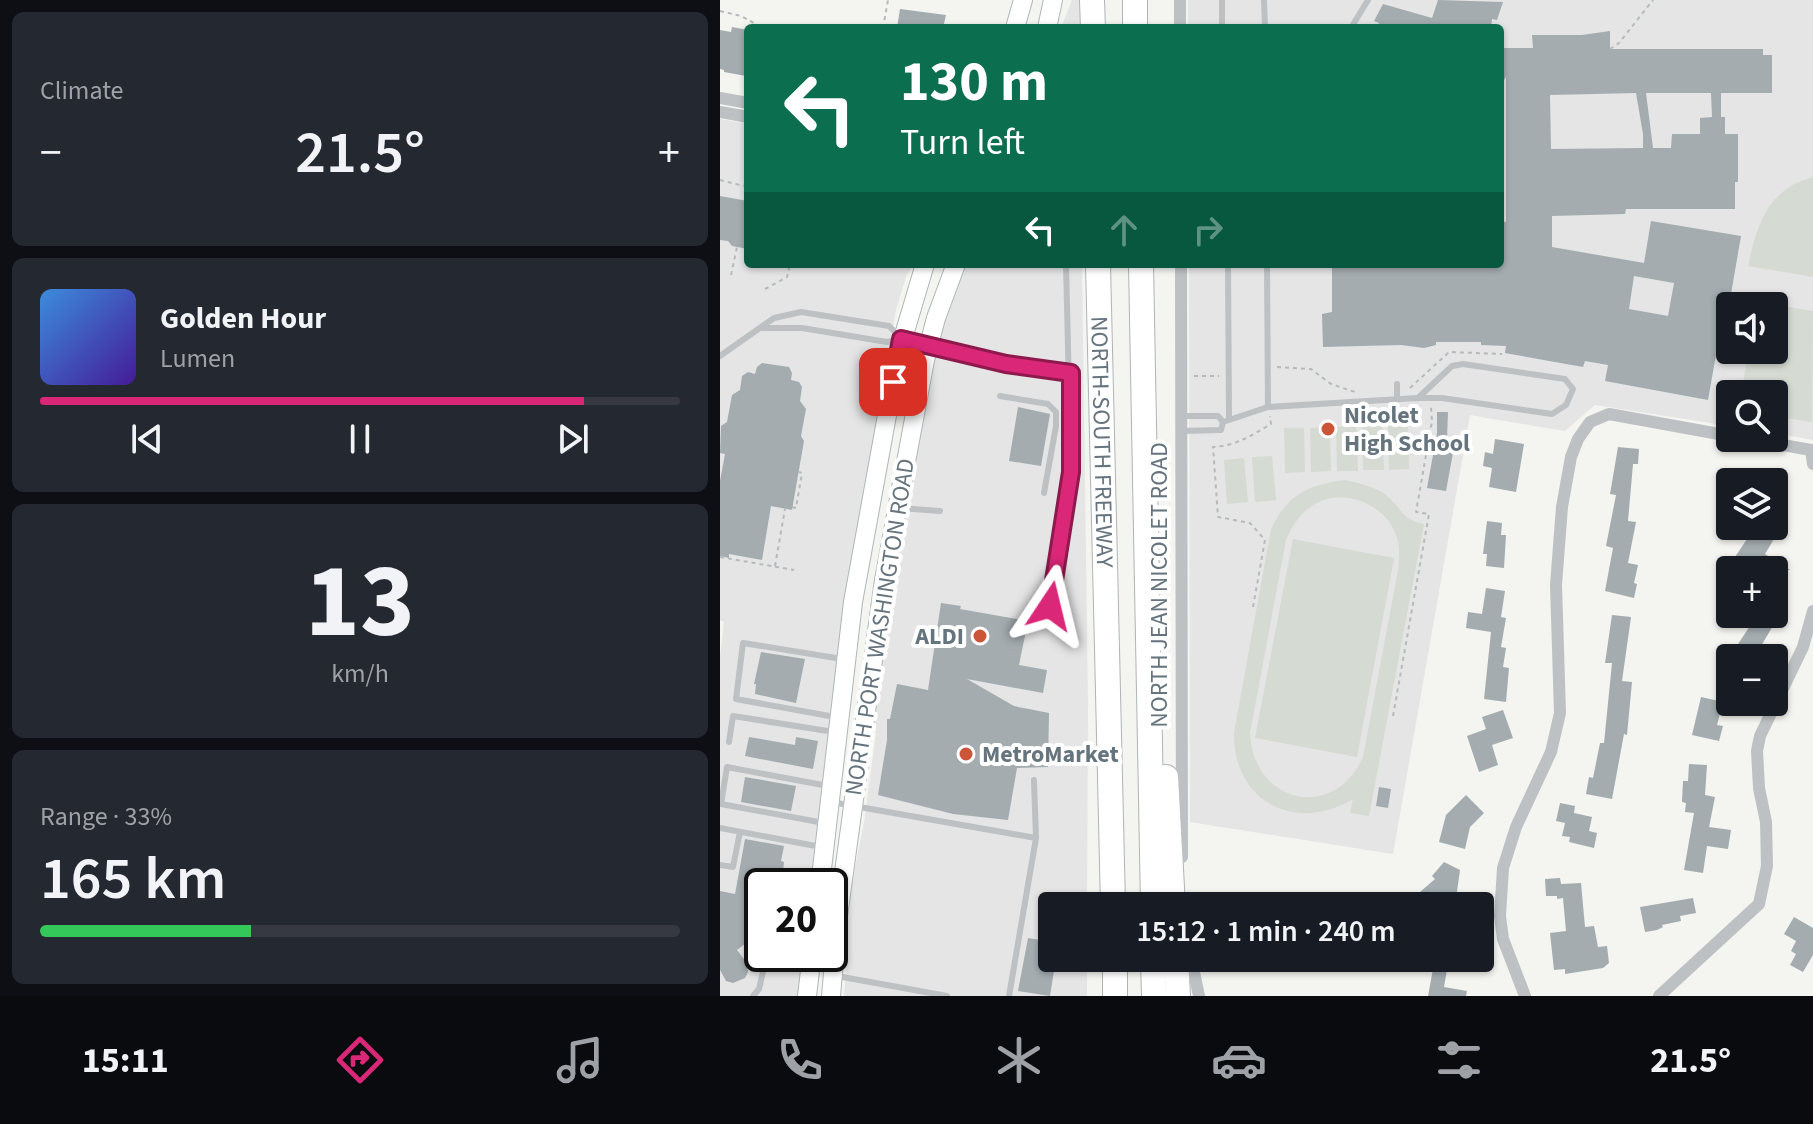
<!DOCTYPE html>
<meta charset="utf-8">
<style>
:root{--surface:#171b24;--page:#242831;--text:#f1f3f6;--muted:#9ea1a6;--line:#363941;--accent:#db2777}
body{margin:0;font-family:"Source Sans 3",sans-serif;background:var(--page);color:var(--text);height:100vh;display:flex;flex-direction:column;font-size:30px;white-space:nowrap}
*{box-sizing:border-box;margin:0}
p{font-size:26px;color:var(--muted)}
.icon{flex:none;width:44px;height:44px;fill:none;stroke:currentColor;stroke-width:2;stroke-linecap:round;stroke-linejoin:round}
.map{position:relative;flex:1;overflow:hidden}
.details{display:flex;flex-direction:column;gap:12px;padding:12px;background:#0d0f14;width:720px}
.details>*{flex:none}
.top-card{position:absolute;left:24px;top:24px;width:760px;height:244px;border-radius:8px;box-shadow:0 2px 6px #0004;background:#0b6e4f;color:#fff;overflow:hidden}
.fabs{position:absolute;left:996px;top:292px;display:grid;gap:16px}
.fabs a{display:grid;place-items:center;width:72px;height:72px;border-radius:8px;background:var(--surface);box-shadow:0 2px 6px #0004;font-size:40px}
.speed{position:absolute;left:24px;top:868px;display:flex;gap:16px;font-size:40px;font-weight:700;text-align:center}
.speed>*{display:grid;place-content:center;width:104px;height:104px;border-radius:50%;background:var(--surface);box-shadow:0 2px 6px #0004;line-height:1}
.speed .limit{border:4px solid #111;border-radius:12px;background:#fff;color:#111}
.pin{position:absolute;display:grid;place-items:center;width:68px;height:68px;color:#fff;margin:-34px;border-radius:16px;box-shadow:0 4px 12px #0006}
.me{position:absolute;width:88px;margin:-44px;rotate:10deg;stroke-linejoin:round;filter:drop-shadow(0 0 6px #0008)}
.turn{display:flex;align-items:center;gap:28px;height:168px;padding:0 24px;font-size:36px}
.turn .icon{width:104px;height:104px;stroke-width:2.5}
.turn b{display:block;font-size:56px;line-height:68px}
.lanes{display:flex;align-items:center;height:76px;padding:0 24px;background:#0003;justify-content:center;gap:40px;direction:ltr}
.lanes .off{opacity:.35}
.big{font-size:60px;font-weight:600;line-height:1.1}
.details .widget{flex:1;display:flex;flex-direction:column;justify-content:center;gap:12px;min-width:0;padding:0 28px;border-radius:12px;background:var(--page)}
.details .dial{align-items:center;gap:0}
.dial b{font-size:104px;line-height:1}
.song{display:flex;align-items:center;gap:24px}
.cover{width:96px;height:96px;border-radius:12px;background:linear-gradient(135deg,hsl(210 70% 55%),hsl(260 70% 35%))}
.played{height:8px;border-radius:4px;background:linear-gradient(90deg,var(--accent) 85%,var(--line) 85%)}
.keys{display:flex;justify-content:space-around;direction:ltr}
.heat{display:flex;justify-content:space-between;align-items:center;font-size:44px;direction:ltr}
.charge{height:12px;border-radius:6px;background:linear-gradient(90deg,#34c759 33%,var(--line) 0)}
.trip{position:absolute;left:318px;top:892px;width:456px;height:80px;border-radius:8px;background:var(--surface);box-shadow:0 2px 6px #0004;font-weight:600;line-height:80px;text-align:center}
.dock{display:flex;height:128px;justify-content:space-around;align-items:center;background:#090b0e;color:var(--muted)}
.dock .icon{width:56px;height:56px}
.dock .on{color:var(--accent)}
.dock b{font-size:36px;color:var(--text)}
main{display:flex;flex:1;min-height:0}
.map>svg:first-child{display:block}
</style>
<main>
<section class="details">
<div class="widget"><p>Climate</p>
<div class="heat"><a>−</a><b class="big">21.5°</b><a>+</a></div>
</div>
<div class="widget">
<div class="song"><i class="cover"></i><div><b>Golden Hour</b><p>Lumen</p></div></div>
<div class="played"></div>
<div class="keys"><svg class="icon" aria-label="previous" viewBox="0 0 24 24"><path d="M18 5L8 12l10 7zM5 5v14"/></svg><svg class="icon" aria-label="pause" viewBox="0 0 24 24"><path d="M8 5v14M16 5v14"/></svg><svg class="icon" aria-label="next" viewBox="0 0 24 24"><path d="M6 5l10 7-10 7zM19 5v14"/></svg></div>
</div>
<div class="widget dial"><b>13</b><p>km/h</p></div>
<div class="widget"><p>Range · 33%</p><b class="big">165 km</b><div class="charge"></div></div>
</section>
<div class="map">
<svg width="1093" height="996" viewBox="0 0 1093 996">
<rect width="100%" height="100%" fill="#f4f4f0"/>
<path fill="#e4e5e4" fill-rule="evenodd" d="M352 0H361L360 28H341Z
M468 0H1093V440L1054 433V394H1010V426L875 405 845 431 750 415 673 854 470 822 469 264H780V28H468ZM1010 306H1054V350H1010Z
M0 119 28 124V264H193L186 277 176 310 123 610 92 886H42V954H84L80 996H0V657L4 622 0 620Z
M243 264H362L368 708 367 906H332V958H367V996H124L127 959V907L144 823 156 733 154 709 167 610 219 335Z"/>
<path fill="#d5dad2" fill-rule="evenodd" d="M1093 177V277L1028 266C1037 224 1048 189 1093 177Z
M1038 302 1093 311 1092 422 1054 416V394H1021L1029 350H1054V306H1037Z
M688 425 689 469 669 470 668 426Z
M636 426 638 471H617L616 427Z
M642 426H662L664 470H643Z
M610 427 611 471 591 472 590 428Z
M564 428H584L585 472 565 473Z
M552 456 556 500 535 502 532 457Z
M524 458 528 502 507 504 504 460Z
M625 480C638 483 652 486 663 493 682 506 680 520 704 524L649 816 630 813 633 799C575 834 513 801 514 733L551 529C568 494 588 485 625 480ZM610 498C638 493 669 510 677 538 680 547 679 556 679 565L643 757C614 822 533 804 530 733L566 540C575 519 587 504 610 498Z
M573 539 674 558 637 757 535 738Z"/>
<path fill="#a4acb0" fill-rule="evenodd" d="M718 0 783 2 777 20 772 19 771 28H657L659 23 654 21 663 4 712 18Z
M180 9 226 15 223 28H177Z
M12 27 28 30 26 76 4 72V70L0 69V30L11 32Z
M890 31V49H1043V55H1052V93H1001V117H1005V134H1018V182H1015V209H906L905 214 832 216V247L924 263 931 221 1021 236 1011 294 1007 293 988 400 885 381 888 365 865 361 863 367 785 353 786 346 761 345V342H716V345L704 348 681 345 603 347 602 314 612 312V264H780V221L786 222V77L780 86V48H813L812 35H862ZM916 93 923 134V148L831 149 830 95ZM926 93H991L992 117 980 118V134H952L951 148H933ZM914 276 954 283 948 316 909 309Z
M0 196 28 201V249L12 246 8 241 0 240Z
M42 363 69 367 72 373 71 380 79 382 82 387 80 401 86 409 81 436 84 441 72 510 51 506 42 560 9 554V558L0 556V481L5 454 0 453 1 426 7 422 12 395 20 390 22 376 28 372 35 374 37 367Z
M298 407 330 414 321 466 289 461Z
M717 412H728L727 440 735 442 726 491 707 488 717 433Z
M775 439 804 444 796 492 769 487 772 468 763 466 765 452 773 454Z
M898 447 919 449 918 464H913L908 521 916 522 908 563 918 565 914 583 917 584 914 598 885 591 893 548 886 546 896 495 890 494Z
M767 521 782 523 781 535H786L784 568 766 566 767 554H763Z
M1035 527 1054 539 1045 554 1070 570H1035L1015 557Z
M766 588 785 591 781 617 786 618 781 647 786 648 783 667 789 668 786 702 764 699 771 632 746 628 748 612 762 614Z
M221 603 241 606 240 609 308 621 299 665 327 670 323 693 247 679 294 706 329 713 328 767 297 768 288 820 233 814 158 795 167 740V719H170L177 684 208 690Z
M892 615 911 617 902 681 912 682 907 735 904 734 892 799 866 794 869 777 873 778 880 743H884L892 663H885Z
M1037 615 1054 624 1034 658H1009Z
M41 652 85 659 76 703 35 694 36 684H34Z
M981 697 1003 702 997 725 1003 726 999 741 972 735Z
M783 710 793 738 772 745 778 765 759 772 747 736 766 729 762 717Z
M29 737 75 745 76 737 98 741 93 769 25 756Z
M969 764 987 765 985 795 995 797 989 827 1011 830 1008 849 987 846 983 873 964 870 974 813 965 812 966 803 962 802 963 781H968Z
M25 777 76 786 71 811 21 802Z
M659 787 671 789 668 808 656 806Z
M746 795 764 813 750 827 745 849 719 842 726 815Z
M840 803 855 806 854 813 872 817 869 831 877 833 874 848 849 842 850 837 842 836 845 823 836 821Z
M25 839 64 846 61 861 64 862 63 873 59 872 56 886H42V942L26 943 17 950 27 963 28 972 25 978 13 983 6 981 0 970V891L15 894Z
M724 862 740 870 735 906H691L693 893 700 892 715 879 712 876Z
M840 878 841 884 861 883 865 927 874 926 878 947 887 946 889 963 883 968 845 974V969L834 970 830 933 846 931 843 898 837 899V896H826L825 879Z
M973 898 976 913 960 916 961 921 942 925 943 927 937 930 925 932 920 907Z
M1074 917 1093 928V955L1083 972 1070 965 1076 954 1071 951 1076 941 1064 934Z
M308 938 332 942V958H336L330 996 298 991Z
M715 958H729L724 987 747 991 746 996H708Z"/>
<g fill="none" stroke-linecap="round" stroke-linejoin="round">
<g stroke="#b0b5b8" stroke-width="20">
<path id="secondary" d="M295 28 303 0
M327 28 333 0
M100 886 133 602 178 355 205 264
M87 996 92 954
M111 996 118 916 164 580 205 360 216 318 236 264"/>
</g>
<g stroke="#b0b4b6" stroke-width="26">
<g id="motorway">
<path d="M372 0 373 28"/>
<path d="M415 0V28"/>
<path id="s1" d="M378 264 393 906"/>
<path d="M421 264 433 906"/>
<path d="M446 777 453 906"/>
<path d="M395 958V996"/>
<path d="M433 958 434 996"/>
<path d="M456 958 458 996"/>
</g>
</g>
<path stroke="#b7babc" stroke-width="2" stroke-dasharray="4 4" stroke-linecap="butt" d="M0 11 21 16 43 28
M88 28H97
M163 28 168 0
M890 49 899 43 933 0
M0 180 28 187
M11 275 17 247
M45 289 67 277 70 264
M557 367 591 369 611 384 635 392
M474 376H499
M690 388 729 352 782 354
M72 507 76 508 82 473 79 472
M0 557 74 570
M55 566 65 509
M533 607 545 540 530 523 498 517 493 447C516 446 532 435 551 424L550 416
M673 716 709 514 696 512 712 421 711 407"/>
<path stroke="#bdc1c4" stroke-width="6" d="M544 0 545 28
M502 28V0
M631 28 648 0
M508 264 509 420
M547 264 548 407
M43 328H82L167 342 181 339 286 364 351 373
M0 356 54 318 81 312 169 326 179 336
M677 384V400
M280 396 328 404 336 412V426L324 493
M503 422 548 407 698 398H722L832 414 846 405 853 389 845 379 743 364 732 366 698 398
M461 431 501 430 503 422 498 416H461
M179 508 220 511
M330 606 351 472 346 264
M115 717 16 699 23 643 122 659
M9 742 13 716 114 732
M314 780 316 838
M111 802 316 838 289 996
M104 823 1 804 7 767 108 786
M0 828 101 847
M0 865 13 867 20 832
M117 976 227 996
M33 996 39 989 45 963 50 959 88 962"/>
<path stroke="#bdc1c4" stroke-width="12" d="M460 0V28
M0 98 28 103
M0 112 28 117
M461 264 462 857
M1023 438 1091 450 1093 464
M471 958 479 996
M805 996 783 939 780 916 783 868 796 827 831 752 840 713 836 585 842 507 851 457 858 439 870 422 889 414 1010 436
M939 996 1039 904 1047 866 1046 822 1039 788 1037 751 1040 736 1083 647 1093 611"/>
<use href="#secondary" stroke="#fff" stroke-width="18"/>
<use href="#motorway" stroke="#fff" stroke-width="24"/>
</g>
<g fill="none" stroke-linecap="round" stroke-linejoin="round">
<g stroke="#8e194d" stroke-width="20">
<path id="route" d="M173 382 181 339 286 364 351 373V472L330 606"/>
</g>
<use href="#route" stroke="#db2777" stroke-width="14"/>
</g>
<g fill="#cd5537" stroke="#fff" stroke-width="3">
<circle cx="608" cy="429" r="8"/>
<circle cx="260" cy="636" r="8"/>
<circle cx="246" cy="754" r="8"/>
</g>
<g text-anchor="middle" dominant-baseline="central" stroke-width="8" stroke-linejoin="round" paint-order="stroke">
<g font-size="24" font-weight="bold" fill="#66747e" stroke="#fff" text-anchor="start">
<text x="624" y="415">Nicolet<tspan x="624" dy="28">High School</tspan></text>
<text x="244" y="636" text-anchor="end">ALDI</text>
<text x="262" y="754">MetroMarket</text>
</g>
<g font-size="24" fill="#66747e" stroke="#fff">
<text stroke="none"><textPath href="#s1" startOffset="178">NORTH-SOUTH FREEWAY</textPath></text>
<text transform="translate(439 585) rotate(-90)">NORTH JEAN NICOLET ROAD</text>
<text transform="translate(160 627) rotate(-81)">NORTH PORT WASHINGTON ROAD</text>
</g>
</g>
</svg>
<div class="fabs">
<a><svg class="icon" aria-label="sound" viewBox="0 0 24 24"><path d="M4 9h4l5-4v14l-5-4H4zM17 9q2 3 0 6"/></svg></a>
<a><svg class="icon" aria-label="search" viewBox="0 0 24 24"><circle cx="10" cy="10" r="6"/><path d="M15 15l6 6"/></svg></a>
<a><svg class="icon" aria-label="layers" viewBox="0 0 24 24"><path d="M12 4l9 5-9 5-9-5zM3 14l9 5 9-5"/></svg></a>
<a>+</a>
<a>−</a>
</div>
<div class="speed"><div class="limit">20</div></div>
<div class="pin" style="left:173px;top:382px;background:#d93025"><svg class="icon" aria-label="arrive" viewBox="0 0 24 24"><path d="M6 21V4h12l-3 4 3 4H6"/></svg></div>
<svg class="me" style="left:330px;top:606px" viewBox="-20 -20 40 40"><path d="M0-17L14 15 0 8-14 15z" fill="#db2777" stroke="#fff" stroke-width="4"/></svg>
<div class="trip">15:12 · 1 min · 240 m</div>
<div class="top-card">
<div class="turn"><svg class="icon" aria-label="left" viewBox="0 0 24 24"><path d="M17 20v-9H6M10 6l-5 5 5 5"/></svg><div><b>130 m</b>Turn left</div></div>
<div class="lanes"><svg class="icon" aria-label="left" viewBox="0 0 24 24"><path d="M17 20v-9H6M10 6l-5 5 5 5"/></svg><svg class="icon off" aria-label="ahead" viewBox="0 0 24 24"><path d="M12 20V5M6 11l6-6 6 6"/></svg><svg class="icon off" aria-label="right" viewBox="0 0 24 24"><path d="M7 20v-9h11M14 6l5 5-5 5"/></svg></div>
</div>
</div>
</main>
<nav class="dock">
<b>15:11</b>
<svg class="icon on" aria-label="directions" viewBox="0 0 24 24"><path d="M12 3l9 9-9 9-9-9zM9 14v-3h6M13 9l2 2-2 2"/></svg>
<svg class="icon" aria-label="music" viewBox="0 0 24 24"><path d="M9 18V5l10-2v13"/><circle cx="6" cy="18" r="3"/><circle cx="16" cy="16" r="3"/></svg>
<svg class="icon" aria-label="phone" viewBox="0 0 24 24"><path d="M5 4h4l2 5-3 2q2 4 5 5l2-3 5 2v4C11 20 4 13 5 4z"/></svg>
<svg class="icon" aria-label="climate" viewBox="0 0 24 24"><path d="M12 3v18M4 7l16 10M4 17L20 7"/></svg>
<svg class="icon" aria-label="car" viewBox="0 0 24 24"><path d="M5 17H2v-5l4-1 3-4h7l3 4 3 1v5h-3M9 17h6M6 11h13"/><circle cx="7" cy="17" r="2"/><circle cx="17" cy="17" r="2"/></svg>
<svg class="icon" aria-label="filters" viewBox="0 0 24 24"><path d="M4 7h16M4 17h16"/><circle cx="9" cy="7" r="2"/><circle cx="15" cy="17" r="2"/></svg>
<b>21.5°</b>
</nav>
